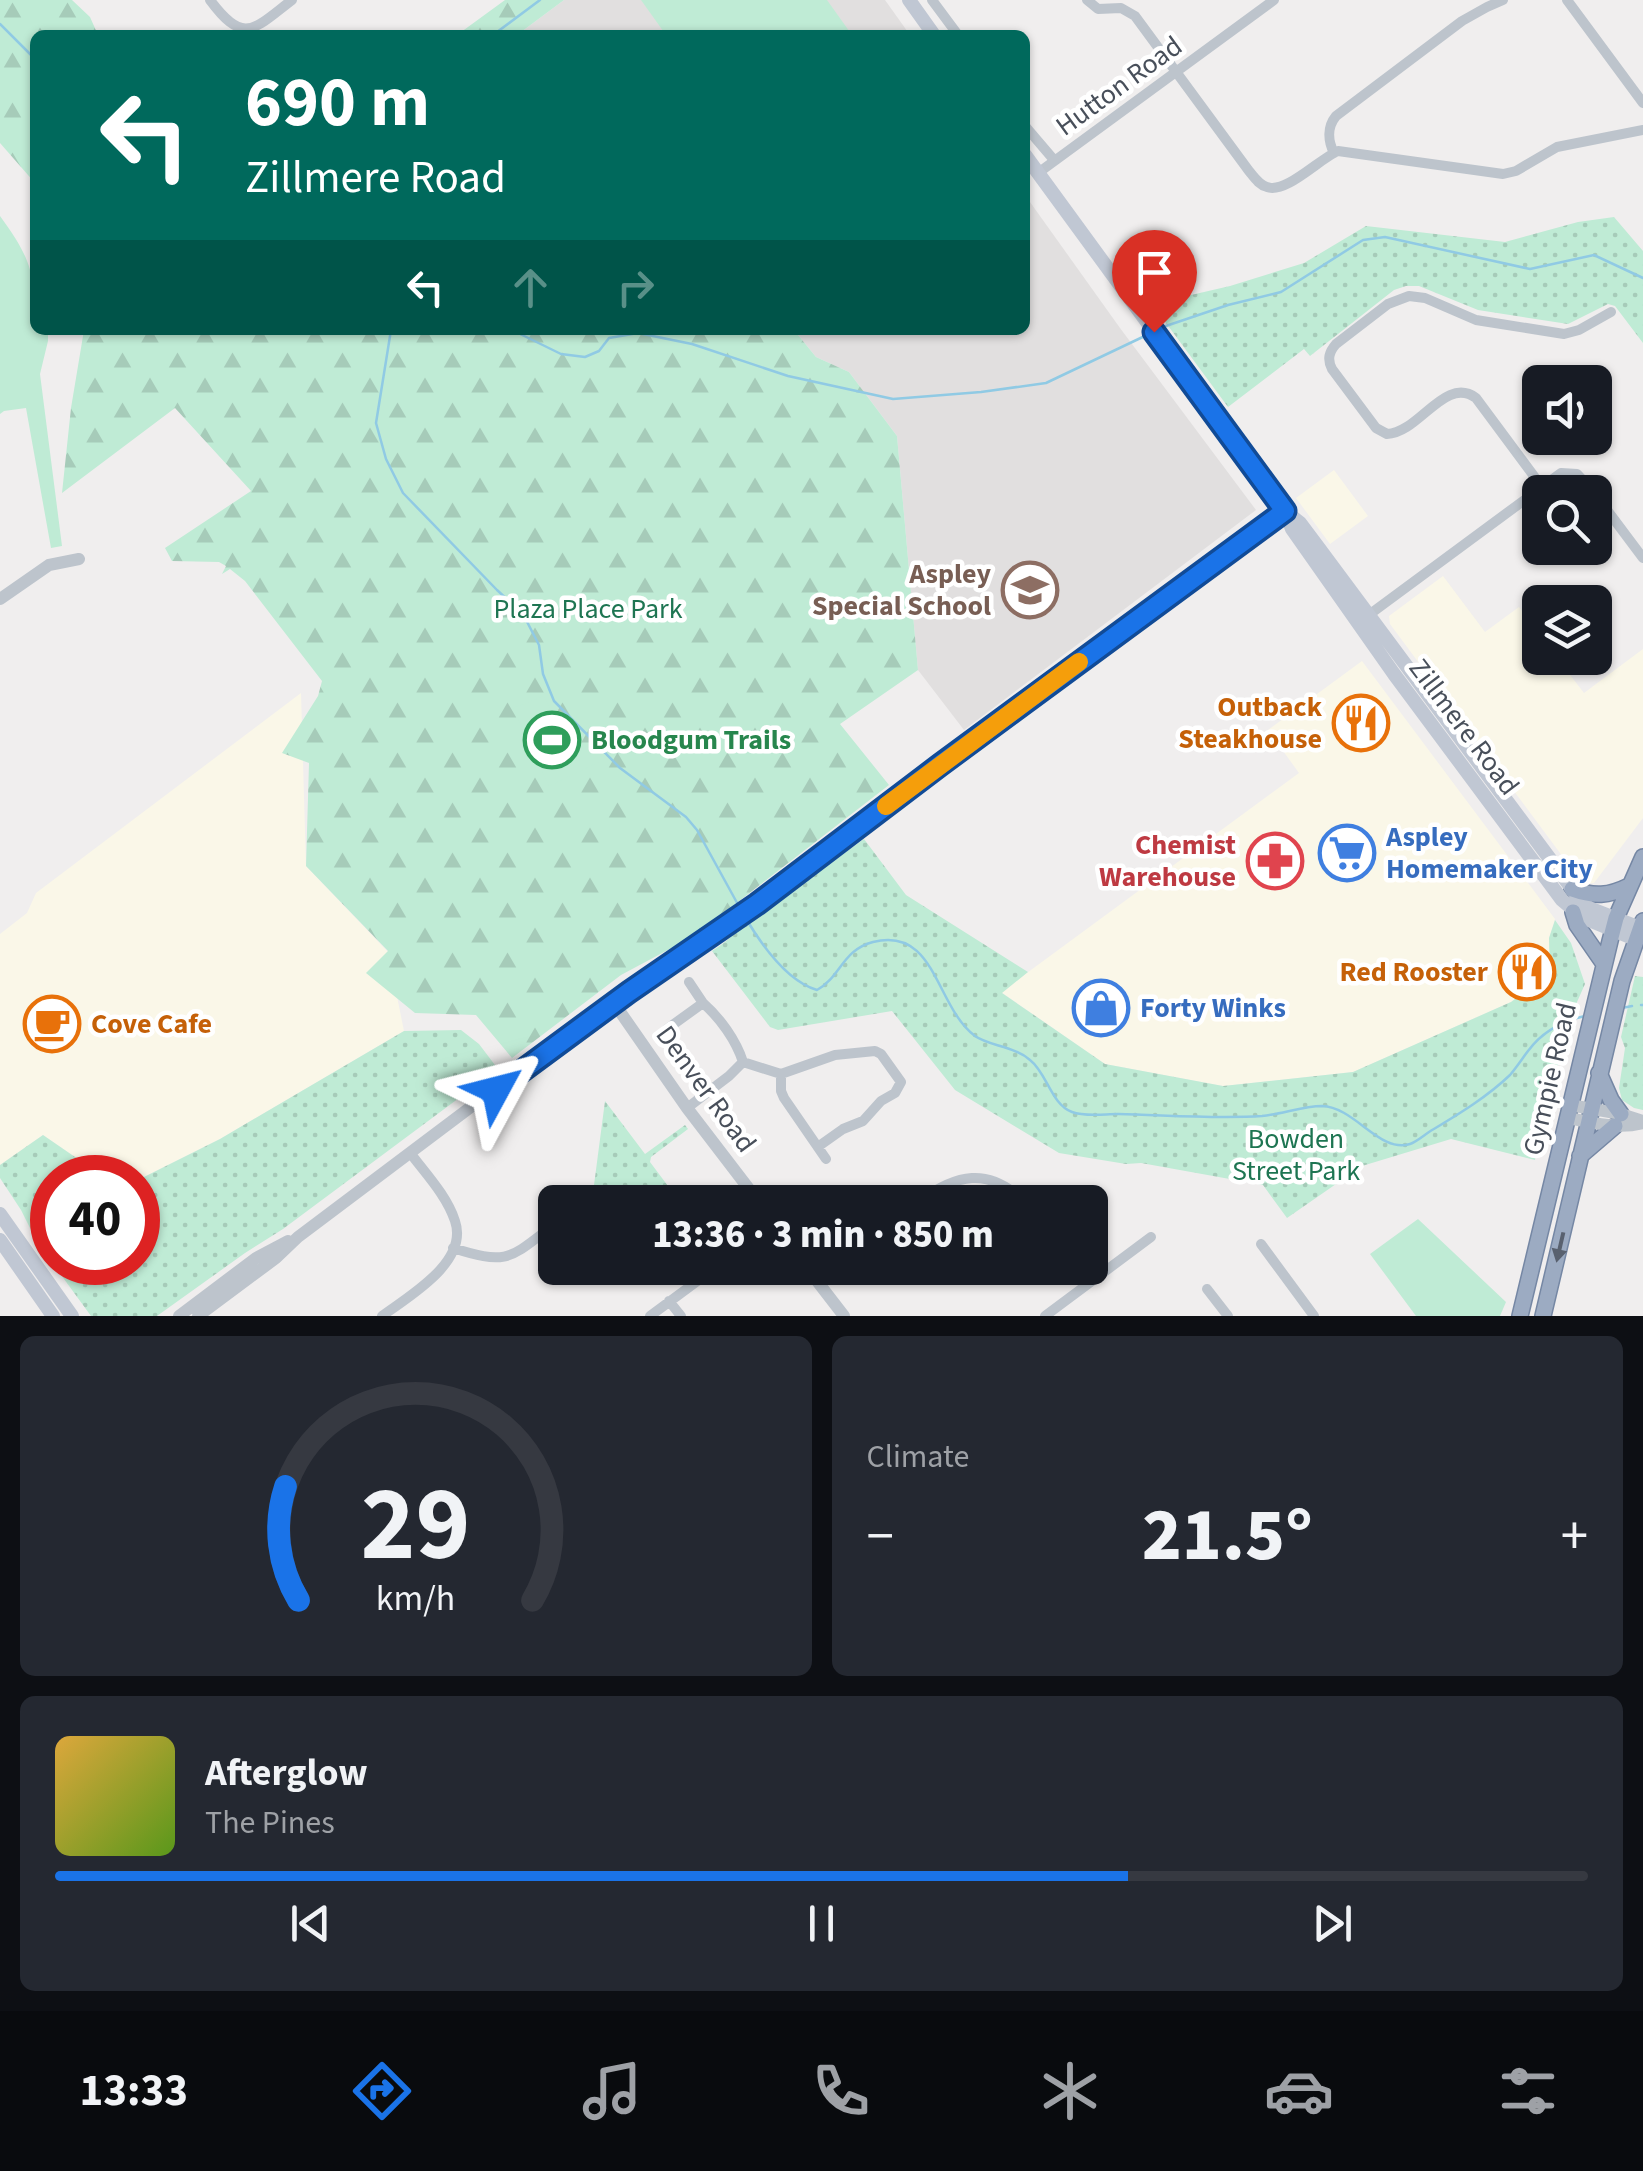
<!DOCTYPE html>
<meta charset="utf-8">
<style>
:root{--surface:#171b24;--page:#242831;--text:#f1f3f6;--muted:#9ea1a6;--line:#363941;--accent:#1a73e8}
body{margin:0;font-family:"Source Sans 3",sans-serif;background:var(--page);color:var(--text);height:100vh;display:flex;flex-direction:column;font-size:38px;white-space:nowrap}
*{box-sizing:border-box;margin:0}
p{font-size:32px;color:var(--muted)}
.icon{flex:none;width:55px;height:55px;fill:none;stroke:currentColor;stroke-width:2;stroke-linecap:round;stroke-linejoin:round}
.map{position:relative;height:1316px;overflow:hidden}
.side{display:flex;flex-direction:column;gap:20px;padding:20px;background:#0d0f14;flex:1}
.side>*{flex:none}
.top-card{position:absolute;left:30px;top:30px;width:1000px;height:305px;border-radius:15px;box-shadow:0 2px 8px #0004;background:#00695c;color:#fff;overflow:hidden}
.fabs{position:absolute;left:1522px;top:365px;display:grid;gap:20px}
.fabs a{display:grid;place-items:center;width:90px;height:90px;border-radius:15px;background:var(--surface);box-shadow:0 2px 8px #0004;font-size:50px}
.speed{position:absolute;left:30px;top:1155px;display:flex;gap:20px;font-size:50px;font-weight:700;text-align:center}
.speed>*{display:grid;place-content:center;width:130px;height:130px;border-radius:50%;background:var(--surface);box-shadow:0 2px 8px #0004;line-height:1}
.speed .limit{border:15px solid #d22;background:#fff;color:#111}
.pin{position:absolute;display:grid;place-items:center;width:85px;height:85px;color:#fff;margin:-102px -42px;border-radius:50% 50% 50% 0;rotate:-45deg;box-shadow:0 0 10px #0007}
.pin .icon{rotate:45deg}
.me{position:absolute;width:110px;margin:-55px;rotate:52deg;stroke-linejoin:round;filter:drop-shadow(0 0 8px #0008)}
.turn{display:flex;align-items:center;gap:35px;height:210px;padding:0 50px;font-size:45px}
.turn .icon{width:130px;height:130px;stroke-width:2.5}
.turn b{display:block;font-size:70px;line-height:85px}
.lanes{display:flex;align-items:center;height:95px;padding:0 50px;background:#0003;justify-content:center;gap:50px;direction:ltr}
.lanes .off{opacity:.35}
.big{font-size:75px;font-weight:800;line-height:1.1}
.side .card{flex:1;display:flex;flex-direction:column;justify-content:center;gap:15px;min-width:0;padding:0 35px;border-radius:15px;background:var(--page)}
.side .dial{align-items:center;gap:0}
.dial svg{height:260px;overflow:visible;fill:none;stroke:var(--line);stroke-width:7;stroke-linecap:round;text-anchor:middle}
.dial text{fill:var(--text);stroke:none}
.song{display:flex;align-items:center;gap:30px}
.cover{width:120px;height:120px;border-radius:15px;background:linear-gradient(135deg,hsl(40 70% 55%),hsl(90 70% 35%))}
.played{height:10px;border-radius:5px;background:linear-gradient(90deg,var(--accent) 70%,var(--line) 70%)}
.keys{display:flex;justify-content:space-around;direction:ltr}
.heat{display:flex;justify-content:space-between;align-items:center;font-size:55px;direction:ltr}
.side .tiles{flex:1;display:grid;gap:20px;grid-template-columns:1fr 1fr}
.card:last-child{grid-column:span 2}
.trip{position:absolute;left:538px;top:1185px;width:570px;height:100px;border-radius:15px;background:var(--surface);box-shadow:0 2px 8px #0004;font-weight:800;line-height:100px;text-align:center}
.tab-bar{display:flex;height:160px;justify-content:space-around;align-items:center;background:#090b0e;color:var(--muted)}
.tab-bar .icon{width:70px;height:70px}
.tab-bar .selected{color:var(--accent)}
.tab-bar b{font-size:45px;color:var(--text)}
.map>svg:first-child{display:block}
</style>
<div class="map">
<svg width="1643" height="1316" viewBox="0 0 1643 1316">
<defs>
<pattern id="forest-firs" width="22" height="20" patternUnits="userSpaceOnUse" patternTransform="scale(2.5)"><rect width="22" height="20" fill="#bfebd5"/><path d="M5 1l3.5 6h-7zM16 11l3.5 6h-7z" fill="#a6cbb9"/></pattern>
<pattern id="park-dots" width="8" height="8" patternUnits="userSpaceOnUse" patternTransform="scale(2.5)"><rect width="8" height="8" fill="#bfebd5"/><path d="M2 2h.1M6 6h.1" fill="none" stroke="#a6cbb9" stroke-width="1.8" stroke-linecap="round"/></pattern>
</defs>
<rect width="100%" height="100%" fill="#f0eeee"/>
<path fill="#faf7e8" d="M1334 470 1368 516 1330 544 1296 498Z
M1443 576 1485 632 1519 607 1540 635V658H1557L1584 693 1643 649V818L1594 883 1583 884 1390 624 1389 616Z
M1362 661 1555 919 1549 938 1550 973 1511 1002 1353 1072 1223 1086 1105 1064 1001 992 1299 773 1268 730Z
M301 693 306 866 388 952 404 1031 220 1139 138 1180V1178L97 1177 91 1168 43 1135 0 1165V934L27 913 36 893Z"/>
<path fill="#e1dfdf" d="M564 0H885L910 35H517Z
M1025 195 1120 328 1256 510 964 730 918 670 897 436 849 372 816 357 794 330H1025Z"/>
<path fill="url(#forest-firs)" d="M0 0H72L90 17 98 35H35V183L0 143Z
M505 0H564L517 35H457Z
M84 330H794L816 357 849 372 897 436 918 670 840 724 889 785 694 936 621 975 512 1058 476 1015 415 1013 366 973 388 951 306 866 309 763 282 753 318 696 322 681 245 581 230 569 222 574 226 566 219 562 172 561 165 548 251 491 175 408 62 493 71 408Z"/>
<path fill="url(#park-dots)" d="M1614 217 1643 251V343L1615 306 1608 304 1568 324 1478 310 1419 286H1406L1394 290 1310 356 1304 349 1228 407 1152 304 1230 286 1304 263 1366 226 1505 242 1578 222Z
M864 839 906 895 1028 972 1002 993 1105 1064 1223 1086 1353 1072 1511 1002 1550 973 1549 938 1555 920 1571 943 1585 984 1569 1020 1535 1160 1451 1139 1362 1166 1287 1218 1263 1185 1141 1163 1126 1164 1059 1153 955 1090 892 1011 778 1030 770 1027 712 951C726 943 735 932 748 922Z
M1635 976 1643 977V1110L1634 1108 1622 1100 1619 1088 1625 1048 1621 1037Z
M461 1030 479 1044 498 1069 283 1229 245 1253 157 1316H91L37 1242 21 1210 0 1178V1165L43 1135 91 1168 97 1177 52 1178V1262H138V1180L220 1139 404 1031Z
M605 1101 645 1154 685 1125 688 1129 651 1157 650 1162 680 1202H602C607 1194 602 1188 594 1185Z"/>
<path fill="#bfebd5" d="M641 0H827L852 35H666Z
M0 216C33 261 35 275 35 330H48V341L40 374 62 546 51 548 26 408 4 411 0 414Z
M544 696 555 718 599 762 549 786 513 708Z
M1418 1219 1506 1302 1500 1316H1416L1370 1254Z"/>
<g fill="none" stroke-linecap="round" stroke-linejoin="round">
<path stroke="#90cae4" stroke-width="2.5" d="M0 24 35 59
M493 35 540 0
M1160 328 1228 305 1281 292 1363 240 1385 237 1530 269 1594 255 1643 278
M391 330 376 423 386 459 403 493 497 590 523 614 539 645 543 674 554 701 620 768 686 817 697 830 741 910
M512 330 561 354 585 357 599 351 609 338 638 333 692 344 788 376 893 399 981 392 1046 383 1149 334
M745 917C761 944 786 981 817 990 841 977 842 950 873 942 936 926 935 1006 975 1036 989 1046 1014 1046 1030 1060 1047 1073 1051 1104 1072 1112 1085 1117 1104 1114 1118 1114 1166 1115 1214 1119 1262 1116 1282 1114 1303 1106 1322 1106 1355 1107 1380 1154 1410 1144 1416 1142 1423 1136 1429 1132 1457 1115 1486 1098 1510 1075 1516 1068 1522 1059 1528 1051 1542 1032 1562 1021 1585 1016
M1641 1005H1643
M1622 1008 1632 1006"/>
<g stroke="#7587a4" stroke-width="18">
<path id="trunk" d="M1572 889C1594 897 1609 896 1629 886
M1573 912 1577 925 1604 964
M1599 1073 1611 1100 1621 1114
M1580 1156 1615 1126
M1520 1316 1610 941 1616 918 1643 857
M1543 1316 1622 981 1643 921"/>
</g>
<path stroke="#bdc4cc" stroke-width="10" d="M210 0C244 46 254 29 292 0
M932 0 958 35
M1087 0 1098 9 1121 8 1135 16 1249 171C1254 177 1259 185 1267 187 1286 194 1319 159 1338 151L1503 174 1516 171 1557 147 1643 130
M1567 0 1643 103
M1025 126 1054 160
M1334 153C1328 141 1327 127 1336 116L1462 21 1487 7 1503 0
M1038 173 1274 0
M1542 487 1476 398C1445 375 1419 433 1387 434L1376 428 1332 369C1327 359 1329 352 1336 344L1388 304 1409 296 1425 298 1476 320 1564 334 1579 330 1611 312
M1595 494 1643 558
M1366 617 1561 473 1577 474 1594 492
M689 982 703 1003
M667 1029 703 1003C720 1018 736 1040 743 1062
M781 1074V1091L784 1098 826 1159
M687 1108 729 1076 743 1062 781 1074 835 1055 875 1051 881 1054 901 1082 895 1093 881 1101 863 1121 843 1129 819 1146
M584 1202 593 1196
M918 1202C956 1174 988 1166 1025 1202
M1261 1244 1314 1316
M453 1248C509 1266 510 1258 555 1224
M1077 1268 1089 1283
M815 1278 829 1268
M1207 1289 1228 1316
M669 1301 681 1316
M382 1316C409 1296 469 1262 455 1221 447 1196 426 1174 411 1154
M650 1316 715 1268
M1045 1316 1151 1237"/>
<path stroke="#bdc4cc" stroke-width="12" d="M0 599 49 565 79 559
M614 1003 687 1108 759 1202
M1570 1105 1621 1114 1643 1121
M1567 1118C1593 1122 1617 1130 1643 1123
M807 1268 844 1316
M179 1316 256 1258 288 1241
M198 1316 276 1258 298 1237 524 1067 757 904 940 765 1285 511"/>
<path stroke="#c0c7d3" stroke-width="14" d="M909 0 934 35
M1025 155 1285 511 1300 523 1321 551 1582 902 1589 908 1640 928
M1287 516 1292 529 1394 674 1562 900 1582 917 1635 939
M0 1214 72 1316
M0 1240 53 1316"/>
<use href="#trunk" stroke="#9cabc2" stroke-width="15"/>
</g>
<defs><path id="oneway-solid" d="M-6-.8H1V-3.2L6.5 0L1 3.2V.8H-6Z" transform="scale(2.5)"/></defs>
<use fill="#59616f" href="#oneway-solid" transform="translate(1560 1247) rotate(103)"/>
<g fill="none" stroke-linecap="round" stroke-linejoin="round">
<g stroke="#114b97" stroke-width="25">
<path id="route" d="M496 1090 629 992 757 904 940 765 1285 511 1154 332"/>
</g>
<use href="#route" stroke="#1a73e8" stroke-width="18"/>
<path stroke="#f59e0b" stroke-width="18" d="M886 806 1079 662"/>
</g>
<defs>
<g id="school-ring" transform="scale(2.875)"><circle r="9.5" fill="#fff" stroke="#8d6e63" stroke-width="1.5"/><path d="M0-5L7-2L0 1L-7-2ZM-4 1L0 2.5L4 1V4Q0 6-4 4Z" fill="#8d6e63"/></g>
<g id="restaurant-ring" transform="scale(2.875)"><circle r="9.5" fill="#fff" stroke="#e8710a" stroke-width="1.5"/><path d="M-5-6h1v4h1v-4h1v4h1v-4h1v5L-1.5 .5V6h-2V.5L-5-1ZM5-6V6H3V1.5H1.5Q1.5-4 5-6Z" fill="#e8710a"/></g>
<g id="stadium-ring" transform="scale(2.875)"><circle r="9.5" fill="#fff" stroke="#2e9e5b" stroke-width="1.5"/><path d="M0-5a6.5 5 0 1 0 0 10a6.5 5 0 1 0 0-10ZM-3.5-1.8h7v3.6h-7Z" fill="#2e9e5b"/></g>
<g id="supermarket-ring" transform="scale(2.875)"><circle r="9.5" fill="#fff" stroke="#3f7fe0" stroke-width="1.5"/><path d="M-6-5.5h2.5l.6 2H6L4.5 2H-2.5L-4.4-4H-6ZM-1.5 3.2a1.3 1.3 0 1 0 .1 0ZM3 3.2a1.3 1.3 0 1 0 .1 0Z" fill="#3f7fe0"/></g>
<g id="pharmacy-ring" transform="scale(2.875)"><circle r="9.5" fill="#fff" stroke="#e0444e" stroke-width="1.5"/><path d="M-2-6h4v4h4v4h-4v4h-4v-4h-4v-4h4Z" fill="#e0444e"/></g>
<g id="shop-ring" transform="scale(2.875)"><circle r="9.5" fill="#fff" stroke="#3f7fe0" stroke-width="1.5"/><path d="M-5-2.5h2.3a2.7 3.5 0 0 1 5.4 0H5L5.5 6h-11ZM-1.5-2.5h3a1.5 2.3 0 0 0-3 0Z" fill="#3f7fe0"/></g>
<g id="cafe-ring" transform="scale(2.875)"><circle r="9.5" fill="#fff" stroke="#e8710a" stroke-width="1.5"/><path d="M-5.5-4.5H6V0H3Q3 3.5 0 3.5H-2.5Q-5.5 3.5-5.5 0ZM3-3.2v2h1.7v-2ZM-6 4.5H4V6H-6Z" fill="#e8710a"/></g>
</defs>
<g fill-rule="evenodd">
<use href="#school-ring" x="1030" y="590"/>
<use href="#restaurant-ring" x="1361" y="723"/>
<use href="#stadium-ring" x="552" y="740"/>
<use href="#supermarket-ring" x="1347" y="853"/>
<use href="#pharmacy-ring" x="1275" y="861"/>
<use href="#restaurant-ring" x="1527" y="972"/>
<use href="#shop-ring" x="1101" y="1008"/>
<use href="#cafe-ring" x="52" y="1024"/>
</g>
<g text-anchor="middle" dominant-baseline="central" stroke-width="9" stroke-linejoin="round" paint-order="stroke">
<g font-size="28" fill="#484f5a" stroke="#fff">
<text transform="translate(1119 86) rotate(-36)">Hutton Road</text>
<text transform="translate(1464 727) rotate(53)">Zillmere Road</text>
<text transform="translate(1550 1079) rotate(-77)">Gympie Road</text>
<text transform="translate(706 1089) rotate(54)">Denver Road</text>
</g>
<g font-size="28" font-weight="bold" fill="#785e54" stroke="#fff" text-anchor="end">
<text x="991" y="574">Aspley<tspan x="991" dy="32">Special School</tspan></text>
</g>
<g font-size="28" fill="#1e7552" stroke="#fff">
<text x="588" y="609">Plaza Place Park</text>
<text x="1296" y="1139">Bowden<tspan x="1296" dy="32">Street Park</tspan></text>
</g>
<g font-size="28" font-weight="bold" fill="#c56008" stroke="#fff" text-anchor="end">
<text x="1322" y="707">Outback<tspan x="1322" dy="32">Steakhouse</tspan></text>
<text x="1488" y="972">Red Rooster</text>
<text x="91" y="1024" text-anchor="start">Cove Cafe</text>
</g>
<g font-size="28" font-weight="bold" fill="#27864d" stroke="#fff" text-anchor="start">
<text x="591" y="740">Bloodgum Trails</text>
</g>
<g font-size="28" font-weight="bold" fill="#366cbe" stroke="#fff" text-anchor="start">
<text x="1386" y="837">Aspley<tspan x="1386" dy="32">Homemaker City</tspan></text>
<text x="1140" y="1008">Forty Winks</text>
</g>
<g font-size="28" font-weight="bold" fill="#be3a42" stroke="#fff" text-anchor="end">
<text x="1236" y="845">Chemist<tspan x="1236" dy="32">Warehouse</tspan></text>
</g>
</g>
</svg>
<div class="fabs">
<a><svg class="icon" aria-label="sound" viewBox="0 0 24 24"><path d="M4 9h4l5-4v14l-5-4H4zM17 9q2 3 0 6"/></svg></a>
<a><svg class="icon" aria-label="search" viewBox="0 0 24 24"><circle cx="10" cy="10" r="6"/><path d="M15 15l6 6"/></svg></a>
<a><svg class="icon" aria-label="layers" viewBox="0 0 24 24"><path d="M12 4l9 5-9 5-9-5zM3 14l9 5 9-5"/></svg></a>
</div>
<div class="speed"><div class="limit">40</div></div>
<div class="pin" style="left:1154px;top:332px;background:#d93025"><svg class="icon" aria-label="arrive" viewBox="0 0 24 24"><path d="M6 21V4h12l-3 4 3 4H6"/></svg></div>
<svg class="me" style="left:496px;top:1090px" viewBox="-20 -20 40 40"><path d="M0-17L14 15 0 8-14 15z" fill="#1a73e8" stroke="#fff" stroke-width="4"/></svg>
<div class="trip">13:36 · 3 min · 850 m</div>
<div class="top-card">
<div class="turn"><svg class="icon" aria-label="left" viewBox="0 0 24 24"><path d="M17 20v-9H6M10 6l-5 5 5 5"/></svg><div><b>690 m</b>Zillmere Road</div></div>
<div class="lanes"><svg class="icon" aria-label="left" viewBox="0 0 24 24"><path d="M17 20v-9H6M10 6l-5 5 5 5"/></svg><svg class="icon off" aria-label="ahead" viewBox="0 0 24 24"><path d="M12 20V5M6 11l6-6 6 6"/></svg><svg class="icon off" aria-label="right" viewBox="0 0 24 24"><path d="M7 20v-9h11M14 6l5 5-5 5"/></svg></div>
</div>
</div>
<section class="side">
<div class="tiles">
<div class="card dial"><svg viewBox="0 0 100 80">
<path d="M14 69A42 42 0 1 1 86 69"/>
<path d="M14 69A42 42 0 0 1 10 34" stroke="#1a73e8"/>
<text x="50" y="56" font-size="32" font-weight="700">29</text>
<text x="50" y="72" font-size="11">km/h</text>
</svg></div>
<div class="card"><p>Climate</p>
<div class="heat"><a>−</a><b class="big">21.5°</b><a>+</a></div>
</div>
<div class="card">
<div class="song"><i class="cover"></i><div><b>Afterglow</b><p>The Pines</p></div></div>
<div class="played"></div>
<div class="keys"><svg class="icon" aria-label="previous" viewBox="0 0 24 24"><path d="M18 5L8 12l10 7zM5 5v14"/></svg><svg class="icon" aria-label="pause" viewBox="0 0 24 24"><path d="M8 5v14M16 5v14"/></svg><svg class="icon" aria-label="next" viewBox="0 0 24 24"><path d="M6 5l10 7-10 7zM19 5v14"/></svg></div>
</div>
</div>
</section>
<nav class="tab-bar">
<b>13:33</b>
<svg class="icon selected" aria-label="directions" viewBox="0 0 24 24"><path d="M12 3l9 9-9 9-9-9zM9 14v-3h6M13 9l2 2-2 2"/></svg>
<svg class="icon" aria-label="music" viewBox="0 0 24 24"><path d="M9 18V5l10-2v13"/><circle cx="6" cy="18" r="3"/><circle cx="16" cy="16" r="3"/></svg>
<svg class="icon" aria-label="phone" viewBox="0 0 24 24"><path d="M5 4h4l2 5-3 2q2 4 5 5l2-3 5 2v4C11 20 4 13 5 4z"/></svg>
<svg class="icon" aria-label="climate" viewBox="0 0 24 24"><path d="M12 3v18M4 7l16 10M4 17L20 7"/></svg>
<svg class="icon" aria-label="car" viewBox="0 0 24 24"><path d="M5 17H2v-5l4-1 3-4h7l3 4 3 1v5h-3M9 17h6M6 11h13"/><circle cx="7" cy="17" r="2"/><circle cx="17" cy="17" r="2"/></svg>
<svg class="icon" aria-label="filters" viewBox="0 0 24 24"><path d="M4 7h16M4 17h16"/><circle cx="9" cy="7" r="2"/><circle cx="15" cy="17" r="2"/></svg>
</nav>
